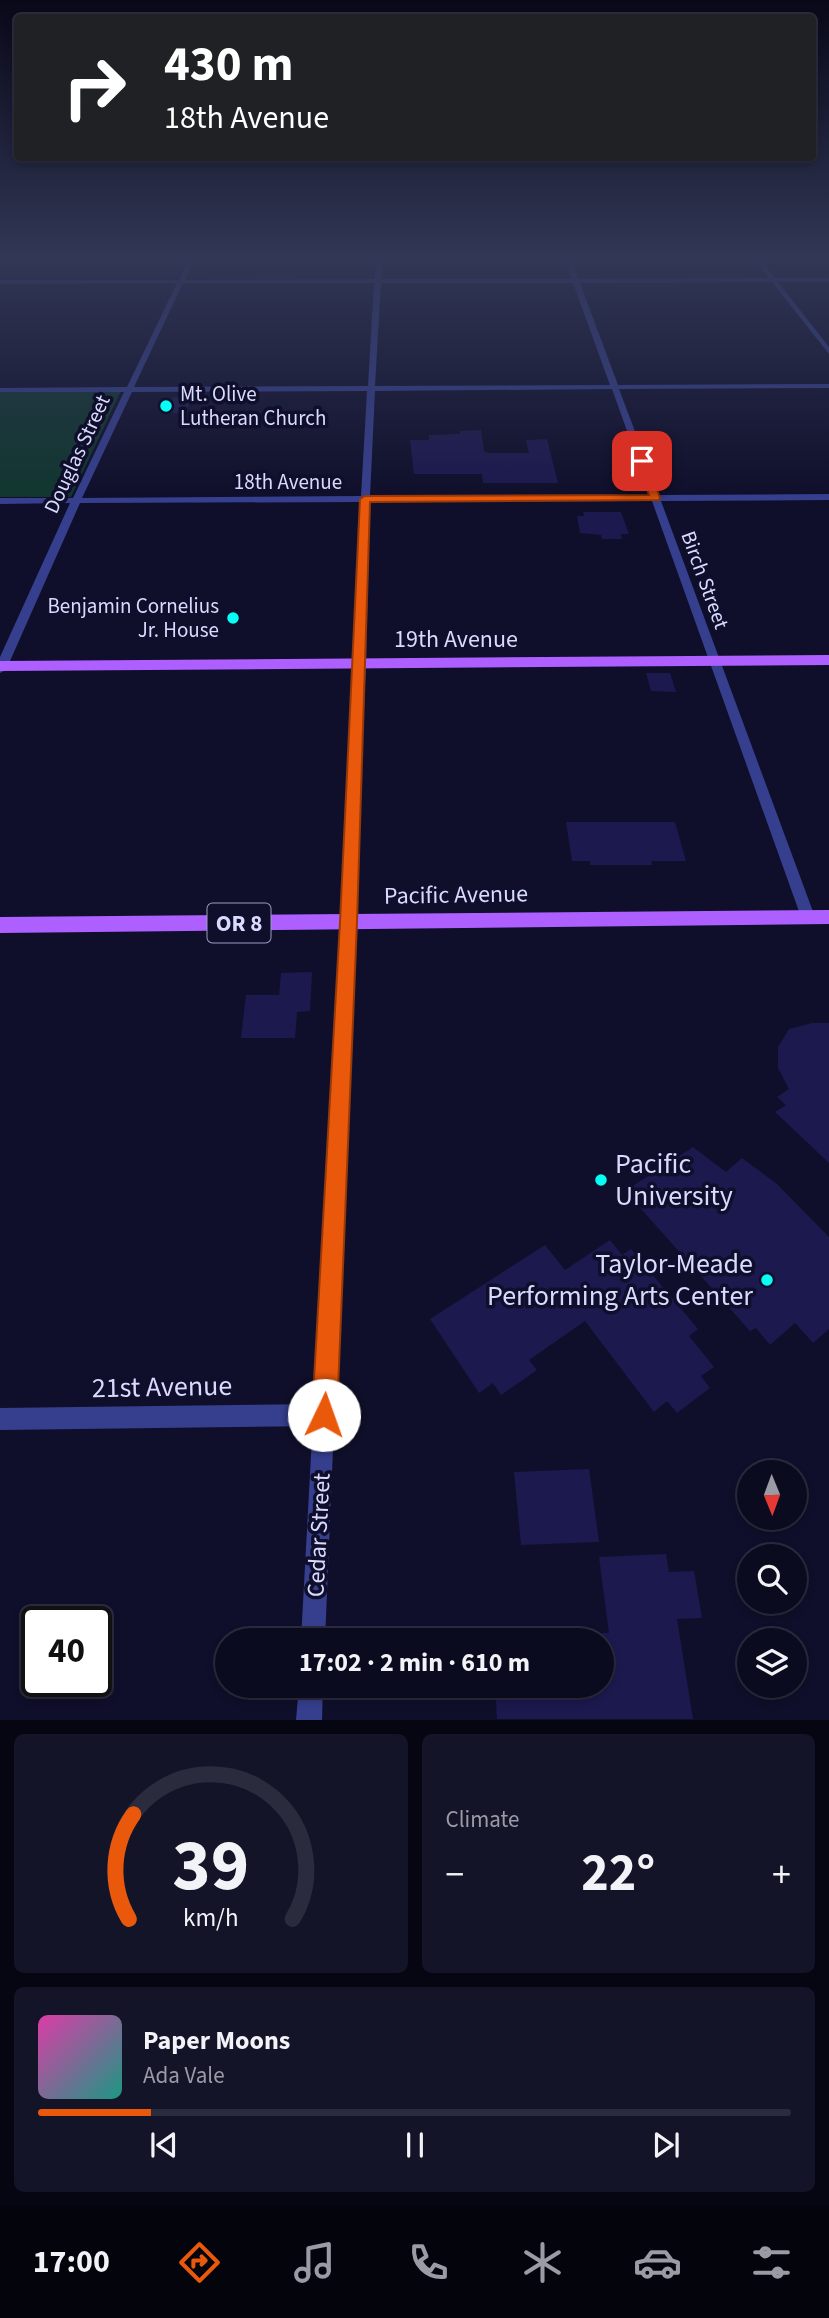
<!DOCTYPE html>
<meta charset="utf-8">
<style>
:root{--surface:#0b0b20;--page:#141429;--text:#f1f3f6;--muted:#9a9ba5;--line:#2b2b3e;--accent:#ea580c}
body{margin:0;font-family:"Source Sans 3",sans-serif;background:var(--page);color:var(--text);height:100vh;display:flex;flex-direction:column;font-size:26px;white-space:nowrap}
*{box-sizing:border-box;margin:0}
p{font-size:23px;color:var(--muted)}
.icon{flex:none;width:38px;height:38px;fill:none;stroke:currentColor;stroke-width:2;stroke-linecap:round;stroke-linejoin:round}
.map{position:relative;height:1720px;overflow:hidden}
.details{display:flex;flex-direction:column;gap:14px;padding:14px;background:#060612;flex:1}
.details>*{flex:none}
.banner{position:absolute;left:14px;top:14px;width:802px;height:147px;border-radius:7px;box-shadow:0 4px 10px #0003,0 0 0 2px var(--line);background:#202124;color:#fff;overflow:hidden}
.needle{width:46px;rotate:179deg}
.controls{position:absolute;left:737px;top:1460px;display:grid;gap:14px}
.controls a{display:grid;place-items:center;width:70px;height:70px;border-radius:50%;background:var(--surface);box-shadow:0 4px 10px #0003,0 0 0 2px var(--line);font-size:35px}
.speed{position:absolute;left:21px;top:1606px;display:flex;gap:14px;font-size:35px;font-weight:700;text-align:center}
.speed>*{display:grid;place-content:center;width:91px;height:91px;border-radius:50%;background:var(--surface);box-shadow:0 4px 10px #0003,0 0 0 2px var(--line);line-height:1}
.speed .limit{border:4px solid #111;border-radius:10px;background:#fff;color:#111}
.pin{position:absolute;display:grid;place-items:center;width:60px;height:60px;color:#fff;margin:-30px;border-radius:14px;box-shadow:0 4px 10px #0006}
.me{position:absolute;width:77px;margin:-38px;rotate:3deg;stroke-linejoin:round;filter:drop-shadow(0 0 5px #0008)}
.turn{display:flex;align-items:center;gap:24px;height:147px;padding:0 35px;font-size:32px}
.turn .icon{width:91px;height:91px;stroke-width:2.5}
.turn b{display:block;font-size:49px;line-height:60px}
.big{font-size:52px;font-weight:700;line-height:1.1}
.details .card{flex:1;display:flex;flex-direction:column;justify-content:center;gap:10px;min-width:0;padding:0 24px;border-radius:10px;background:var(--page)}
.details .dial{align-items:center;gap:0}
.dial svg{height:182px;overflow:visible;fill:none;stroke:var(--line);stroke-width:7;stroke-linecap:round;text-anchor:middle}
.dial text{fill:var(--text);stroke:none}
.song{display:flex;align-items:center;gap:21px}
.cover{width:84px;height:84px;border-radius:10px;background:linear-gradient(135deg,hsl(320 70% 55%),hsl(170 70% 35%))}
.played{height:7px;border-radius:4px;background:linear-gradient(90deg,var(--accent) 15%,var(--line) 15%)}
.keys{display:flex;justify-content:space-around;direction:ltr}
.heat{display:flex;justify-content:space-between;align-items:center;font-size:38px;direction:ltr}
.details .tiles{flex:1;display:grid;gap:14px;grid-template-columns:1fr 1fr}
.card:last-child{grid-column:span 2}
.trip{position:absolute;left:215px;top:1628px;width:399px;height:70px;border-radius:35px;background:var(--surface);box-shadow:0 4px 10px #0003,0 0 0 2px var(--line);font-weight:700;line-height:70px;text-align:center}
.menu{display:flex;height:112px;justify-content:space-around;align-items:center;background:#04040d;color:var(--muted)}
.menu .icon{width:49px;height:49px}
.menu .on{color:var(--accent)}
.menu b{font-size:32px;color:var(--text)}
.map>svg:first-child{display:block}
</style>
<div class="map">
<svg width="829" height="1720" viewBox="0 0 829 1720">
<rect width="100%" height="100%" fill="#0f0f2b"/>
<path fill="#11362f" d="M121 391 71 497H0V392Z"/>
<path fill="#1c194e" d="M173 397H192L186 413H166Z
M481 430 484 451 489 453H529L526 440 547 439 558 483H483L482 474H414L410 440H429V435L460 434V431Z
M583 512H621L629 534H621L622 539H602L601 535 580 533 577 516H584Z
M646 673H670L676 692 651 691Z
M566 822H675L686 861H651L652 865H590V861H572Z
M312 972 310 1011 297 1012 295 1038H241L246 995H279L281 973Z
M812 1023H829V1163L775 1112 786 1105 777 1097 789 1089 778 1068V1047L789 1029Z
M693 1147 726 1172 742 1158 777 1184 829 1237V1329L813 1343 795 1323 770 1345 756 1328 750 1331 625 1191Z
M610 1240 622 1255 631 1249 698 1329 689 1336 714 1367 701 1376 710 1388 677 1413 667 1401 654 1412 585 1321 529 1360 537 1370 501 1395 493 1383 479 1393 430 1319 545 1245 565 1270Z
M589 1469 599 1542 521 1545 514 1472Z
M666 1554 669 1572 694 1571 702 1618 677 1619 693 1719H497L495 1685H602V1633H609L599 1557Z"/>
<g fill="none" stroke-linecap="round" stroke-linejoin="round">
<path fill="#363f8e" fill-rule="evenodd" d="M190 256H196L185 280 375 279 376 256H382L381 279H572L564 256H570L578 279 769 278 752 256H758L775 278H829V282H778L829 347V354L772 282 580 283 618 385 829 384V388L619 389 659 495 829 494V500L661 501 815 917 813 921H803L801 917 652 501 370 502 366 663 360 666 354 663 360 502 80 503 6 670 0 673V657L70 503 0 504V498H73L124 392H0V388L127 387 177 283 0 284V280H179ZM183 283H374L368 386 134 387ZM381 283H573L610 385 375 386ZM612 389 650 495 370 496 375 391ZM367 391 361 496 82 498 132 392Z
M324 1404 332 1407 335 1415 332 1423 324 1426 0 1430V1408Z"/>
<path fill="#363f8e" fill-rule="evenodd" d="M7 256 0 263 1 256Z
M360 660 366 663 325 1640H301L354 663Z
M299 1685H323L322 1720H296Z"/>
<path fill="#ad60ff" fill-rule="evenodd" d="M829 655V665L0 671V661Z
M829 910V924L0 933V917Z"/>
</g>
<linearGradient id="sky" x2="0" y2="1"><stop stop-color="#080818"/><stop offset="0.52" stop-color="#313755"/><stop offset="1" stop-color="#313755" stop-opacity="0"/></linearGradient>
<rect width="829" height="497" fill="url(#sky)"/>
<path fill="#ea580c" stroke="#983908" stroke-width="2" d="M642 458 647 461 660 498 659 500 370 502 357 922 337 1415 333 1424 324 1427 316 1424 312 1415 340 922 360 499 365 496 649 495 637 461Z"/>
<g fill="#05fff5" stroke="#0f0f2b" stroke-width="2.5">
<circle cx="166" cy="406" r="7"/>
<circle cx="233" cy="618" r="7"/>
<circle cx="601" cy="1180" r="7"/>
<circle cx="767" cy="1280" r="7"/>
</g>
<g text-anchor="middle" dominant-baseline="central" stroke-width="7" stroke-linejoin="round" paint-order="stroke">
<g font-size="21" fill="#d9daff" stroke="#0f0f2b" text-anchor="start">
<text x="180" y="394">Mt. Olive<tspan x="180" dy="24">Lutheran Church</tspan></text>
<text x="219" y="606" text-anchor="end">Benjamin Cornelius<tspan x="219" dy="24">Jr. House</tspan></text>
</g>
<g font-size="21" fill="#d9daff" stroke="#0f0f2b">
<text transform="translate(77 454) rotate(-65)">Douglas Street</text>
<text x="288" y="482">18th Avenue</text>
<text transform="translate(705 580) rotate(70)">Birch Street</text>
</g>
<rect fill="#0f0f2b" stroke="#9c9dbf" stroke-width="2" x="207.5" y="903.5" width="63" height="39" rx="5"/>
<g font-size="23" font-weight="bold" fill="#d9daff">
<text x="239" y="923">OR 8</text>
</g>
<g font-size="24" fill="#d9daff" stroke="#0f0f2b">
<text x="456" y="639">19th Avenue</text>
<text transform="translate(456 895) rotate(-1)">Pacific Avenue</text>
<text transform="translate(319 1535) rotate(-87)">Cedar Street</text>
</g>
<g font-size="28" fill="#d9daff" stroke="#0f0f2b" text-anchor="start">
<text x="615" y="1164">Pacific<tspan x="615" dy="32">University</tspan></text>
<text x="753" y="1264" text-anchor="end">Taylor-Meade<tspan x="753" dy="32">Performing Arts Center</tspan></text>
</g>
<g font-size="28" fill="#d9daff" stroke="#0f0f2b">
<text transform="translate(162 1387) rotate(-1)">21st Avenue</text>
</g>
</g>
</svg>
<div class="controls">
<a><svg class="needle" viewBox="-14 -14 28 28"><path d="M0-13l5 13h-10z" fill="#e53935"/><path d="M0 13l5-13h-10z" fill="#9a9ba5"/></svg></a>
<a><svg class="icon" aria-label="search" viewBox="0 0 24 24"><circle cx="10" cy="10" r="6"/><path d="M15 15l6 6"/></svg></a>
<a><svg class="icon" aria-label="layers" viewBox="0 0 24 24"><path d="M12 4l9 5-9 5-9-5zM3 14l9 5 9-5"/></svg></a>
</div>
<div class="speed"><div class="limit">40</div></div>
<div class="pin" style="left:642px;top:461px;background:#d93025"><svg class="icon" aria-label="arrive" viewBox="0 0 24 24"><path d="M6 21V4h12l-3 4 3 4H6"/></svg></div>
<svg class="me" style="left:324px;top:1415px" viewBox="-20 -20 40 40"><circle r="19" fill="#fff"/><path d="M0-13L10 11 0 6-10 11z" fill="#ea580c"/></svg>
<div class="trip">17:02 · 2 min · 610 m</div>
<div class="banner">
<div class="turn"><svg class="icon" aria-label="right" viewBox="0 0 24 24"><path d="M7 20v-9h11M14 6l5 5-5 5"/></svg><div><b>430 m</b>18th Avenue</div></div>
</div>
</div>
<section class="details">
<div class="tiles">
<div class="card dial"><svg viewBox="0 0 100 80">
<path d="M14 69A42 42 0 1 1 86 69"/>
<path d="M14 69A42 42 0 0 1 16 23" stroke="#ea580c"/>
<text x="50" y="56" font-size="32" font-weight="700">39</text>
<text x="50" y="72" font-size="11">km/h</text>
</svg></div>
<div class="card"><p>Climate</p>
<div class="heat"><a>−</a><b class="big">22°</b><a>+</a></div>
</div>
<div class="card">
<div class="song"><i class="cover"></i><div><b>Paper Moons</b><p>Ada Vale</p></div></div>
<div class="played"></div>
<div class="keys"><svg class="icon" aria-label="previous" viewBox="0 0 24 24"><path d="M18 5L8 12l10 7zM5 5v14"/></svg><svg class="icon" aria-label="pause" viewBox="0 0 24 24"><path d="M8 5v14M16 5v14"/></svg><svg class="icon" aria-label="next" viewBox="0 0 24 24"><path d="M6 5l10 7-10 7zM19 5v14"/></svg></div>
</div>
</div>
</section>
<nav class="menu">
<b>17:00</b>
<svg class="icon on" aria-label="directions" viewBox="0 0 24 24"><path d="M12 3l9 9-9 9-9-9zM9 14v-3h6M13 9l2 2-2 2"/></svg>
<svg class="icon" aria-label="music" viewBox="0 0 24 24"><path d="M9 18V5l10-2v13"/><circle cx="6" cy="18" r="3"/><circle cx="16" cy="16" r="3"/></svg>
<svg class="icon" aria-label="phone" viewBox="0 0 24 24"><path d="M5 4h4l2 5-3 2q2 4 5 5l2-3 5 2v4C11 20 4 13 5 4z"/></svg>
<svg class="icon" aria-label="climate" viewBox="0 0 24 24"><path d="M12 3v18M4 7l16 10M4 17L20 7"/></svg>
<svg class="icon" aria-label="car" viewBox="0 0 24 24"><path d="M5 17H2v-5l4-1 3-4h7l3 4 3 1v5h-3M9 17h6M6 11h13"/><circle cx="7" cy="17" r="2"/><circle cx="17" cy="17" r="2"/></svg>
<svg class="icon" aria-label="filters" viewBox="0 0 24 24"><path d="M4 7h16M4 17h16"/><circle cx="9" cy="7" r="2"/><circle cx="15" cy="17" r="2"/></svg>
</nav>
